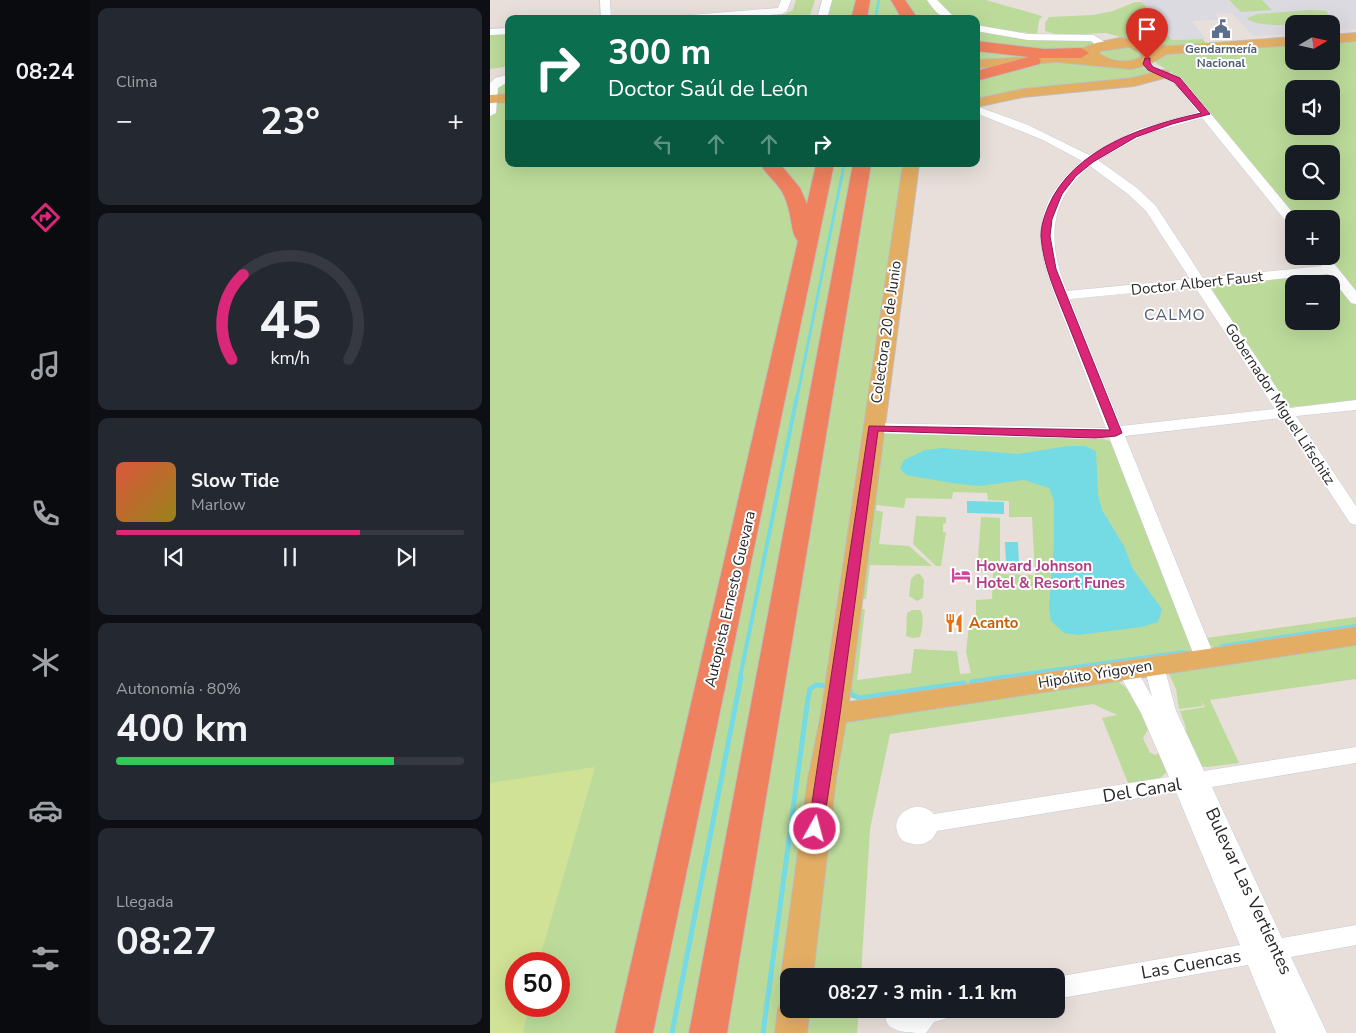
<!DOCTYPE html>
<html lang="es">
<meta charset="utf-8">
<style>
:root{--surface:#171b24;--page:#242831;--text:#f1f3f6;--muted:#9ea1a6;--line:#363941;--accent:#db2777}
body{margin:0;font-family:"Nunito Sans",sans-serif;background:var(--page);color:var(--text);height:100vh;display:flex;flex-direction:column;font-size:19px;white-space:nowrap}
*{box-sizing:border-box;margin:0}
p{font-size:16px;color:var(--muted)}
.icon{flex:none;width:28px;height:28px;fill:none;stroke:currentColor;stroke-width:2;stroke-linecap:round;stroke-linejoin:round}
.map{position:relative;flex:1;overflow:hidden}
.drawer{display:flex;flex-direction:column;gap:8px;padding:8px;background:#0d0f14;width:400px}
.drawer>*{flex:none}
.hud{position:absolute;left:15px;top:15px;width:475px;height:152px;border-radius:10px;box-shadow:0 5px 20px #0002;background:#0b6e4f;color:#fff;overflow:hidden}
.needle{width:32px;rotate:81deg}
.tools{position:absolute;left:795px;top:15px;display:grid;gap:10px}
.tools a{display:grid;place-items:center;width:55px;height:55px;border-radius:10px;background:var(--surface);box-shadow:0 5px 20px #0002;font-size:25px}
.speed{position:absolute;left:15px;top:952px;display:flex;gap:10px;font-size:25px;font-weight:700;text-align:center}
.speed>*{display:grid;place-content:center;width:65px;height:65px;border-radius:50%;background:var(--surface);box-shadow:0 5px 20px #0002;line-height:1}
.speed .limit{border:8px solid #d22;background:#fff;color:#111}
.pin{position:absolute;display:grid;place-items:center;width:42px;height:42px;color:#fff;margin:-51px -21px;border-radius:50% 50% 50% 0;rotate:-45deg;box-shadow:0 0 5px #0007}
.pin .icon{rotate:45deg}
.me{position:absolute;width:55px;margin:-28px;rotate:7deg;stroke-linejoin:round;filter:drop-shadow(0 0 4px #0008)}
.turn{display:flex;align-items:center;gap:18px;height:105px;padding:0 20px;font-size:22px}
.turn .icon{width:65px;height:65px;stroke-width:2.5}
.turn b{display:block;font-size:35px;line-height:42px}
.lanes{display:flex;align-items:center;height:48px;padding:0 20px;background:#0003;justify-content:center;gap:25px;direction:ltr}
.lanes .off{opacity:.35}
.big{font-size:38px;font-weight:700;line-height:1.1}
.drawer .tile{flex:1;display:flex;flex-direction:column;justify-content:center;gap:8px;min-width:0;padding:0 18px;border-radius:10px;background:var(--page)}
.drawer .dial{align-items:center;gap:0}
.dial svg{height:130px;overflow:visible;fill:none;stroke:var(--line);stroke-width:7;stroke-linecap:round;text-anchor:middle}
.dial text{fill:var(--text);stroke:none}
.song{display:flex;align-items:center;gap:15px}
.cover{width:60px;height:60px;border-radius:8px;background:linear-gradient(135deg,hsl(10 70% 55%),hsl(50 70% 35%))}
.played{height:5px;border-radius:2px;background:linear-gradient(90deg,var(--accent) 70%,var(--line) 70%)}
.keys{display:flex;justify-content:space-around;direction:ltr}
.heat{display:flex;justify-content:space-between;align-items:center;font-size:28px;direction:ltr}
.charge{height:8px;border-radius:4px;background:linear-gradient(90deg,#34c759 80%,var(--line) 0)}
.trip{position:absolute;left:290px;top:968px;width:285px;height:50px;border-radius:10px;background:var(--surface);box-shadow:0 5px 20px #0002;font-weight:700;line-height:50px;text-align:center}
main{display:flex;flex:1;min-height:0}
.tabs{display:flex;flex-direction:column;width:90px;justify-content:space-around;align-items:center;background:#090b0e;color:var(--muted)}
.tabs .icon{width:35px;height:35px}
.tabs .active{color:var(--accent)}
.tabs b{font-size:22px;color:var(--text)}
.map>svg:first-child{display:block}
</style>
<main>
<nav class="tabs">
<b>08:24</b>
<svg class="icon active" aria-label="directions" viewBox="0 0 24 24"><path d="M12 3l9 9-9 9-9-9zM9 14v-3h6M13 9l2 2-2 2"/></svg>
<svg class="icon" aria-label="music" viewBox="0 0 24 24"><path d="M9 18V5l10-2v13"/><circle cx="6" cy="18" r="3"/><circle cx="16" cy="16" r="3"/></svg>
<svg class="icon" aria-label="phone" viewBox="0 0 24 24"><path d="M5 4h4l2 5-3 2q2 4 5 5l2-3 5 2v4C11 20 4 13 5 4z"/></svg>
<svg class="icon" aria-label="climate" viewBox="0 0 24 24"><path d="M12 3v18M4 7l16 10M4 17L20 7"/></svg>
<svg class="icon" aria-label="car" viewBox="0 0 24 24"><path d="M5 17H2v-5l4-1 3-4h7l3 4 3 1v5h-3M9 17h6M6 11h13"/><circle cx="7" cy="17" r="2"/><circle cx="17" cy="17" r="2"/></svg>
<svg class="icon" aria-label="filters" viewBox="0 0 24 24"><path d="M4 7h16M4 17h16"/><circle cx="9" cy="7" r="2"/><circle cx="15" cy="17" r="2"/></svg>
</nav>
<section class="drawer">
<div class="tile"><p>Clima</p>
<div class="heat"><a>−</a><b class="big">23°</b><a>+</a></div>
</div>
<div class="tile dial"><svg viewBox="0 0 100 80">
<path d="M14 69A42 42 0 1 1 86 69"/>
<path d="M14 69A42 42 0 0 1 21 17" stroke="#db2777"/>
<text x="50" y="56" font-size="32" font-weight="700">45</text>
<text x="50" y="72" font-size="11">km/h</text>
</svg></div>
<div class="tile">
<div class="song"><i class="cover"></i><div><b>Slow Tide</b><p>Marlow</p></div></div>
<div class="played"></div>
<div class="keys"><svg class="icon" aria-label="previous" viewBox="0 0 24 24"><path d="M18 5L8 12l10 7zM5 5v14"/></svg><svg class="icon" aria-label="pause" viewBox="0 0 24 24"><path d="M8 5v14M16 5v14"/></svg><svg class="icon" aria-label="next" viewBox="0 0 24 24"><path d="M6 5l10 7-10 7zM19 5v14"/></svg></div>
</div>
<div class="tile"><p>Autonomía · 80%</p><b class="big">400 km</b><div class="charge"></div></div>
<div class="tile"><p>Llegada</p><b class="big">08:27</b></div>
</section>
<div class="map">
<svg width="866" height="1033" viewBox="0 0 866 1033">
<rect width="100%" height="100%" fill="#e8dfda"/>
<path fill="#dbdae1" d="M651 0H866V29L841 31V24H804V34L764 36 741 13 725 14 730 20 702 21 716 39 682 40Z"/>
<path fill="#bcdb9a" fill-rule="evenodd" d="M306 0H325L319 19H232L295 14 303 10Z
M337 0H442L461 19H332Z
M447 0H496L552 16 549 21 547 34 486 27V19C465 18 460 17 447 0Z
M739 0H772L782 10 751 12Z
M645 2H652L682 40 713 39 716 44 667 47 616 33 569 35 555 31V23L559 17 603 15 623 11Z
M821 10 836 11 842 19C828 24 766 30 757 18L768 14Z
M486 28 507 33 608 40 602 52 634 65 657 69 644 65 653 63 657 69 671 74 486 103Z
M19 34V66L0 69V35Z
M866 40V293L836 256H841V219H806L693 80 666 63 667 58 677 53 804 45V61H841V42ZM804 89H841V126H804ZM804 154H841V191H804Z
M619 45 646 47 654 55C640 67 623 60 608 54L609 49Z
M19 77V164H421L321 862 307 976H299V1009H304L301 1033H0V113L2 87ZM26 964H69V1006H26Z
M835 273 843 276 866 304V402L800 407 796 405 720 286ZM804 284H841V321H804Z
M390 432 610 438 623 442 702 649 697 654 374 702 359 697 366 609H375L367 680 421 673 424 649 467 651 470 674 481 673 476 652 479 625 486 624V600L502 599 503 573 487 572 491 517 510 518V574L545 575 542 517H519V501L498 500 497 493 463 492 462 499 416 498 414 508 387 505 386 510 393 512 389 544 419 546 442 566 380 565 376 599H368Z
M426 516 456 517V523L453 524V532H456L451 566H446L423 544Z
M426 574H430L434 580 433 598 427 601 419 596 421 579Z
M422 610H430C435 616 432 630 430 637L422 638 416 636 417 613Z
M866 617V629L727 648 721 646 716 638Z
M866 640V679L720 700 749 763 718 767 706 766 696 739V728L690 711 715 707 711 701 713 706 689 709 686 689 678 672Z
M621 677C641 688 650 704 661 724L653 738 660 753 666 755 671 749 677 772 670 778 638 783 612 718 627 715 603 704 400 734 380 829 371 976H318L327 887 349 730 357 719Z
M315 1009H369L367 1033H312Z"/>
<path fill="#d0e296" d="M105 767 48 964H26V1006H39L33 1033H0V783Z"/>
<path fill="#74dae3" d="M578 446H595L606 451 608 494 612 510 634 546 643 569 672 609 668 622 652 627 588 635 574 633 561 621 559 607 564 543V501L559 488 534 480 491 486 468 484 416 475 410 468 414 460 435 450 452 448 528 454Z
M477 501 514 502V514L477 513Z
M515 542H528L529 565 516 564Z"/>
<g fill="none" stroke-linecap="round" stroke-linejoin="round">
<path stroke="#74dae3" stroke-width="2.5" d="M385 19 389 0
M352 176 354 164"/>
<path stroke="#74dae3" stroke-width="3" d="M307 398 352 175"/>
<path stroke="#74dae3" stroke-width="4" d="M732 646 866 626
M250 678 307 396
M507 678 694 652"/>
<path stroke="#74dae3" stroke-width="5" d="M482 682 516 677
M360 690V694L370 698 474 683
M182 1033 251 677
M273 1033 318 698 320 689 326 685 338 686"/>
<g stroke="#c5cbd4" stroke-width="1">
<path id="minor" d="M110 0H120L121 19H111Z
M291 0H301L297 11 292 14 230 19H183L188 16 288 8Z
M332 0H342L337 19H327Z
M437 0H447L466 19C451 19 445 12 437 0Z
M486 25 538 34 603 35 615 42 607 49 603 48 602 46 604 43 601 41 538 40 486 31Z
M19 28V34L0 35V29Z
M673 71 691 78 808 219H804V226L799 225 712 118 656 134 608 160 647 188 666 206 713 278 832 266 824 256H838L866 291V304L861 303 838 274 719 286 800 408 866 400V410L806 416 866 506V525L860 523 791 418 635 436 725 658 722 663 715 665 708 663 705 658 619 437 605 439 383 433 375 428 383 423 616 428C603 394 590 361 577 327 552 263 528 214 592 161L553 140 486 113V106L538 125 599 155 648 129 708 112 683 82 669 76V72ZM600 166 638 194 656 211 700 279 577 291C557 243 558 201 600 166ZM705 287 785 409 631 426 580 299Z
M19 74V81L8 88 6 113 0 116V83L5 78Z
M664 659 671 661 674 666 686 711 714 771 866 747V763L722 787 792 938 866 925V945L801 957 837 1033H786L758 965 566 999V977L750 945 686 792 447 831C440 846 427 847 413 841 392 820 425 794 444 814L679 777 651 713 627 670 630 665 637 663 644 665 662 697 654 666 657 661Z
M398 1009H464L461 1017 444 1022 436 1033C420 1033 387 1033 398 1009Z"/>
</g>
<g stroke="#bebebe" stroke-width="2">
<path id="major" d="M866 33V41L841 43V35Z
M804 37V45L677 54 658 65 641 69 567 62 486 68V60L576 55 606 43 630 38 640 39 658 45 684 46ZM639 47 651 53V57C638 64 622 62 610 54V51Z
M673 70 678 71 680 74 678 77 644 86 533 97 486 107V99L533 89 643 78Z
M19 94V102L0 103V95Z
M413 164H429L359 702 866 627V645L356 722 346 779 323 976H299V987L291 976 318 779 331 714Z
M299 996V1009H320L317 1033H285L288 1009 293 999Z"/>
</g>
<g stroke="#bebebe" stroke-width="2">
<path id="highway" d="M366 0H380L377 19H361Z
M401 0H415L428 19H412Z
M486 41 554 49 591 48 599 53 591 58H549L551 61 549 64 486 81V71L539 57 486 51Z
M270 164H290L310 188 317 204 326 164H344L163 1033H125L308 241C302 235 302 224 300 215 294 185 285 186 270 164Z
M363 164H381L237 1033H199Z"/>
</g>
<use href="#minor" fill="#fff" fill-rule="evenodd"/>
<use href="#major" fill="#e3ad64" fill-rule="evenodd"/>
<use href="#highway" fill="#ef815e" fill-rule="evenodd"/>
</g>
<path fill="#db2777" stroke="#8e194d" d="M655 58H660V63L663 67 690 78 720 114 682 124 646 137 603 162 586 176 572 194 562 219 560 236 566 269 632 433 626 436 605 438 388 431 350 714 333 829 330 833H320L318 829 379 426 620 430C606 395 592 359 578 324 567 296 553 267 551 236 551 226 554 217 558 207 583 148 654 126 711 113L684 82 658 70 653 64Z"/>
<defs>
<g id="civic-bare" transform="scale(1.5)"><path d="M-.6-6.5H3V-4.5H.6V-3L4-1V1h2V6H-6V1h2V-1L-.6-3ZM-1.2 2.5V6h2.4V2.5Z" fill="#5c6f8a" stroke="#fff" stroke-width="2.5" paint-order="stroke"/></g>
<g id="hotel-bare" transform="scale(1.5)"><path d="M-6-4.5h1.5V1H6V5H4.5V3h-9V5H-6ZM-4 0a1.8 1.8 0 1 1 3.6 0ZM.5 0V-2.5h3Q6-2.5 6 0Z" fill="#d1479c" stroke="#fff" stroke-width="2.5" paint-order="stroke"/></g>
<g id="restaurant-bare" transform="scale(1.5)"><path d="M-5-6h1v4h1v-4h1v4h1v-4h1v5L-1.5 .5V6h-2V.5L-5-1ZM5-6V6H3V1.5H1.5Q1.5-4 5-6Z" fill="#e8710a" stroke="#fff" stroke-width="2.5" paint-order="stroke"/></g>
</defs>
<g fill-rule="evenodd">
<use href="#civic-bare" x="731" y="29"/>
<use href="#hotel-bare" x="471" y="575"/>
<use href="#restaurant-bare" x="464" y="623"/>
</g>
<g text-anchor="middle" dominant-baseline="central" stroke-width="4" stroke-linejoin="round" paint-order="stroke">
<g font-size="12" font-weight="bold" fill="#4e5e75" stroke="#fff">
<text x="731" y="49">Gendarmería<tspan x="731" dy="14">Nacional</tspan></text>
</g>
<g font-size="15" fill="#272727" stroke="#fff">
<text transform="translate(707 283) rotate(-6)">Doctor Albert Faust</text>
<text transform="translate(396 332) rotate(-82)">Colectora 20 de Junio</text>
<text transform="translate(790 404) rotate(57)">Gobernador Miguel Lifschitz</text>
<text transform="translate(240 599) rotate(-77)">Autopista Ernesto Guevara</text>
<text transform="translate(605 674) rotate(-9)">Hipólito Yrigoyen</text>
</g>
<g font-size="15" font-weight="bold" fill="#b23c85" stroke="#fff" text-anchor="start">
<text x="486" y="566">Howard Johnson<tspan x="486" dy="17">Hotel &amp; Resort Funes</tspan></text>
</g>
<g font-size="15" font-weight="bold" fill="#c56008" stroke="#fff" text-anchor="start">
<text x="479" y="623">Acanto</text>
</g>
<g font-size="16" letter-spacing="1" fill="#4c5a73" stroke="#fff">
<text x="685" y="315">CALMO</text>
</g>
<g font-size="18" fill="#272727" stroke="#fff">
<text transform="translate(652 790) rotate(-9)">Del Canal</text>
<text transform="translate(759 891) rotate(65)">Bulevar Las Vertientes</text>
<text transform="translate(701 964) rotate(-10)">Las Cuencas</text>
</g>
</g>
</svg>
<div class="tools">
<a><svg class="needle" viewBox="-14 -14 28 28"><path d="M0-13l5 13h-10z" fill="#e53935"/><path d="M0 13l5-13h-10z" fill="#9ea1a6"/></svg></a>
<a><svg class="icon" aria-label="sound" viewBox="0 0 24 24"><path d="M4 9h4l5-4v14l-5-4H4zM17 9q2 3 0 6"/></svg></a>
<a><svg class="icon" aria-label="search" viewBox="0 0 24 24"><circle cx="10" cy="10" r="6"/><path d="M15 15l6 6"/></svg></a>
<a>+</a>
<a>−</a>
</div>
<div class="speed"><div class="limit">50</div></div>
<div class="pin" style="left:657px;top:59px;background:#d93025"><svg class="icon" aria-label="arrive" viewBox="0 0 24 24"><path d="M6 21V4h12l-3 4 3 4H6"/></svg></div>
<svg class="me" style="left:325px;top:829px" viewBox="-20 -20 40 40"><circle r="17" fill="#db2777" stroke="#fff" stroke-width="3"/><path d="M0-11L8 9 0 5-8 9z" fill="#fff"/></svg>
<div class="trip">08:27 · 3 min · 1.1 km</div>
<div class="hud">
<div class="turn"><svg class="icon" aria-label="right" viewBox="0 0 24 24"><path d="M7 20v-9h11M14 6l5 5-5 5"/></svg><div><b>300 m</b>Doctor Saúl de León</div></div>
<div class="lanes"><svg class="icon off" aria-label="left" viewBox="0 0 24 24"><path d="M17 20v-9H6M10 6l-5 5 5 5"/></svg><svg class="icon off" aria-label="ahead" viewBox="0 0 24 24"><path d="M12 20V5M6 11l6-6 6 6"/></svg><svg class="icon off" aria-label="ahead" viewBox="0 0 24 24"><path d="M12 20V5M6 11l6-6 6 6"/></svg><svg class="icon" aria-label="right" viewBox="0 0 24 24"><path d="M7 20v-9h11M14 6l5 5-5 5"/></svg></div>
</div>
</div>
</main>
